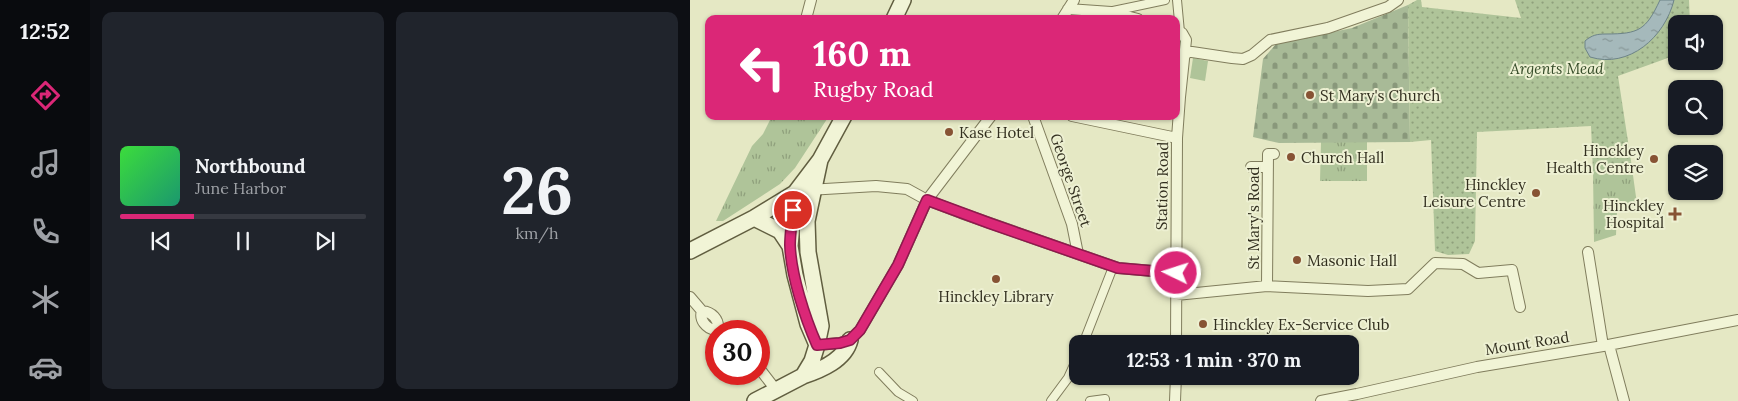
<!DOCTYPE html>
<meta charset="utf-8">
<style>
:root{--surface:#171b24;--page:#20242c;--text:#f1f3f6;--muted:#9ea1a6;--line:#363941;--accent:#db2777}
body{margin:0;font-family:Lora,serif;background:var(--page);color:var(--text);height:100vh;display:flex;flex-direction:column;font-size:19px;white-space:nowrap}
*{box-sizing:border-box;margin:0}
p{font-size:16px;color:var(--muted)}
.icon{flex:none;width:28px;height:28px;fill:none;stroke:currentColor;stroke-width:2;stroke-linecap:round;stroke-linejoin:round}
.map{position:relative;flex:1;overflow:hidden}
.details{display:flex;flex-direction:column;gap:12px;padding:12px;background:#0d0f14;width:600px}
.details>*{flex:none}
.top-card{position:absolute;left:15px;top:15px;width:475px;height:105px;border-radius:10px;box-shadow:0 1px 4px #0004;background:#db2777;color:#fff;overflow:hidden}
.controls{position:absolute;left:978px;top:15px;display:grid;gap:10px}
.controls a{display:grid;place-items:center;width:55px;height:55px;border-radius:10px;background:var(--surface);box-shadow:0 1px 4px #0004;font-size:25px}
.speed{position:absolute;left:15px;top:320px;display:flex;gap:10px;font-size:25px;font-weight:700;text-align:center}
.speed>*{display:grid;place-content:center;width:65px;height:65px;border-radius:50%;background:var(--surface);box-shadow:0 1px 4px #0004;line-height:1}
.speed .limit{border:8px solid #d22;background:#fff;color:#111}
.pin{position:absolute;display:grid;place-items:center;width:42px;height:42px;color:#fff;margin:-21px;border:2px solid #fff;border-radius:50%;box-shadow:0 1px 5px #0007}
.me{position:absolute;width:55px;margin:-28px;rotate:274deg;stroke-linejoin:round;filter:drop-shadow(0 0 4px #0008)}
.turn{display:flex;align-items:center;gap:18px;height:105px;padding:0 25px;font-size:22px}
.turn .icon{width:65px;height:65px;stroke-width:2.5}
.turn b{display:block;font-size:35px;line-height:42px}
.details .widget{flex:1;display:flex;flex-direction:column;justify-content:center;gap:8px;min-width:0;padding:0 18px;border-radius:10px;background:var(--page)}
.details .dial{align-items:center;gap:0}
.dial b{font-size:65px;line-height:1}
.song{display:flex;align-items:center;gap:15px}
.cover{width:60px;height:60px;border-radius:8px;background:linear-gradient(135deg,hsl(120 70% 55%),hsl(160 70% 35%))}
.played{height:5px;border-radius:2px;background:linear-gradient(90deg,var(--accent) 30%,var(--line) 30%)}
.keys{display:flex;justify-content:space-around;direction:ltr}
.details .tiles{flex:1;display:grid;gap:12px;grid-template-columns:repeat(2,1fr)}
.trip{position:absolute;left:379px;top:335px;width:290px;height:50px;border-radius:10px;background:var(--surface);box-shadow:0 1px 4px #0004;font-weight:800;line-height:50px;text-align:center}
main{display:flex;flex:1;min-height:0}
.tabs{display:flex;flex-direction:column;width:90px;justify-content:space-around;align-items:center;background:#090b0e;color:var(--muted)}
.tabs .icon{width:35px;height:35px}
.tabs .current{color:var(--accent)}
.tabs b{font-size:22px;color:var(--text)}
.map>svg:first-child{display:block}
</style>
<main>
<nav class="tabs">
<b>12:52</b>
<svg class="icon current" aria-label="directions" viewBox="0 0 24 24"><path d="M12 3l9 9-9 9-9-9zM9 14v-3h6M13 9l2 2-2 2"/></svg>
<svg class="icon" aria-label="music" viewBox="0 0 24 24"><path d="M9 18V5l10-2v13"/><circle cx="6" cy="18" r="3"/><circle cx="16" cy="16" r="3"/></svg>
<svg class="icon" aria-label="phone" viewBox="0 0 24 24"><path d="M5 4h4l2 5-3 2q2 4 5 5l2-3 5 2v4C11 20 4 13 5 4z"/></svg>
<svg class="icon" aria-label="climate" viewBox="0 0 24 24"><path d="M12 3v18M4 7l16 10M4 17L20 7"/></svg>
<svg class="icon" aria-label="car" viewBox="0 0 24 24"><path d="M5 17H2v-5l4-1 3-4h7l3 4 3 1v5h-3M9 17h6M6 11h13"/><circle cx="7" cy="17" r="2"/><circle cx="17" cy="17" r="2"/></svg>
</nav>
<section class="details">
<div class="tiles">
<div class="widget">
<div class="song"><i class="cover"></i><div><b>Northbound</b><p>June Harbor</p></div></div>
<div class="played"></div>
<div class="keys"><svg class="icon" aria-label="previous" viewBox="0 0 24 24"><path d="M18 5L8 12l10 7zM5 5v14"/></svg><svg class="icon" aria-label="pause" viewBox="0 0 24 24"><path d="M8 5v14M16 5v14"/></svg><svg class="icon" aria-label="next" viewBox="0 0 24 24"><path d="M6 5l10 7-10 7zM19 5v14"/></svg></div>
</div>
<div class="widget dial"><b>26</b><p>km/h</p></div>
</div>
</section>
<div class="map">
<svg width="1048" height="401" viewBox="0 0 1048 401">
<defs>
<pattern id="grass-tufts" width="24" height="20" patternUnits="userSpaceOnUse" patternTransform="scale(1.25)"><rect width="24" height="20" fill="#afc499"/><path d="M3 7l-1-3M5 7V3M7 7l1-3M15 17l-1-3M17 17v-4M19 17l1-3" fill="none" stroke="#8fa07c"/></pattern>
<pattern id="cemetery-stones" width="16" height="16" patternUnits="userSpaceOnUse" patternTransform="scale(1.25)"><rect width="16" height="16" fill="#a8ba97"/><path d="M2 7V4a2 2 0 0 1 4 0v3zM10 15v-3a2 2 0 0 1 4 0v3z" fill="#89987b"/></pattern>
<pattern id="park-dots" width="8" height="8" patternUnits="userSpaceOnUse" patternTransform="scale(1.25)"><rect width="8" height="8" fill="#afc499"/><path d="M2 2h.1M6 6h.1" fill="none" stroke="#8fa07c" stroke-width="1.8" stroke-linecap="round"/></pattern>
<pattern id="water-ripples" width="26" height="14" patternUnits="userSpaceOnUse" patternTransform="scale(1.25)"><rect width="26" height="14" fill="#a5b9bb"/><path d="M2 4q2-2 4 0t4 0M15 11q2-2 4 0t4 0" fill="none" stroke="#879797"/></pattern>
</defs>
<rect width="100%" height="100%" fill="#e5e8c4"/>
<path fill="url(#grass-tufts)" d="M82 116H139L105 168 90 184 33 221H26L62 146 73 134Z
M631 142H677V181H630Z
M941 161 947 204 927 211 926 235 904 242 903 172Z"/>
<path fill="url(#cemetery-stones)" d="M718 5 720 142 589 143 563 137 573 59 586 44 662 28Z"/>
<path fill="url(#park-dots)" d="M727 0H731L732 7 831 18 825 0H999L1000 24H986V55L928 76 941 161 903 172 901 126 787 132 785 241 779 254 758 255 745 251 741 140 720 142 718 5Z"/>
<path fill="#afc499" d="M503 58 518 61 515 81 500 78Z"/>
<path fill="url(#water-ripples)" stroke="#6d8488" d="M970 0H984C975 37 939 69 900 57L895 48V41C902 35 907 34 916 34 949 34 956 30 970 0Z"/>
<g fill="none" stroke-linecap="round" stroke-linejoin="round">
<g stroke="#807d5d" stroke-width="10">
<path id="pedestrian" d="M487 0 490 32
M423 11 475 0
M393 344 423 267
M189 372 208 392 223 401
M361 401 378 378 388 356
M400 401 415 399"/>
</g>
<g stroke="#807d5d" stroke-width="12">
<path id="minor" d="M378 9 421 12 448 19
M116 19 121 0
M372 19 384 0
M495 55 498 52H502L542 58 553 59 562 55 580 40 638 28 698 7 708 0
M343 116 382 224 388 254
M382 116 487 138
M561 167H578
M118 190 186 186 217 189 237 200 271 213 428 268 486 273
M898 252 913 346
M577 286 578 154H584
M486 295 577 286 678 291 718 289 745 263 773 264 788 273 822 270 830 307
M0 297 12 311C9 320 16 328 25 330L28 329C29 319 22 312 12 311
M486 344 487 138 490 97 496 40 492 33 486 30
M127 345 150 343 160 340 170 330 208 265 237 200 301 116
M919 345 934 401
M69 368 86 390
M485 401 486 376
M631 401 667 394 787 367 913 346 1048 320"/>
</g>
<g stroke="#615e40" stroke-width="18">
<path id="secondary" d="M204 19 213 0
M64 218 90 231 100 246
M0 251 64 218 105 193
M127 345 118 324 105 275 100 246 105 193 130 160 154 116
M113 376C131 370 155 360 160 340
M65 401 113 376 122 361 127 345 131 326 118 252 117 221 130 160"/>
</g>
<use href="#pedestrian" stroke="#f1f4d6" stroke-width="8"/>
<use href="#minor" stroke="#f1f4d6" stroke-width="10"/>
<use href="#secondary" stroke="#f1f4d6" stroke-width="15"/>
</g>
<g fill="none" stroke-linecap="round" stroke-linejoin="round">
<g stroke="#8e194d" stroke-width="12">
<path id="route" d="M103 210C102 222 100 234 100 245 101 275 115 318 127 345L150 343 160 340 170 330 208 265 237 200 299 223 428 268 486 273"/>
</g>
<use href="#route" stroke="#db2777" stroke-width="9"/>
</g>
<g fill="#875334" stroke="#edf0d2" stroke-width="2">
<circle cx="620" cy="95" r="5"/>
<circle cx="259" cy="132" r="5"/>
<circle cx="601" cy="157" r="5"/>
<circle cx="964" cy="159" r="5"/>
<circle cx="846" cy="193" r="5"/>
<path d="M982.5 206.5h5v5h5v5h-5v5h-5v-5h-5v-5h5z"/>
<circle cx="607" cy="260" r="5"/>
<circle cx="306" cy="279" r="5"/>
<circle cx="513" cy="324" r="5"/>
</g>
<g text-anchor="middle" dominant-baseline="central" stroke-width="4" stroke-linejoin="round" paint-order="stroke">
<g font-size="15" font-style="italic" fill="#354b28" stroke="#edf0d2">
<text x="867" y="68">Argents Mead</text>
</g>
<g font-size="15" fill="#322f1f" stroke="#edf0d2" text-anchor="start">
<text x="630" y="95">St Mary's Church</text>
<text x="269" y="132">Kase Hotel</text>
<text x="954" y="150" text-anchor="end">Hinckley<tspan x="954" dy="17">Health Centre</tspan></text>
<text x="611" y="157">Church Hall</text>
<text x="836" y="184" text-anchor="end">Hinckley<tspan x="836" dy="17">Leisure Centre</tspan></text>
<text x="974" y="205" text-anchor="end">Hinckley<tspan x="974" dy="17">Hospital</tspan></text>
<text x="617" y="260">Masonic Hall</text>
<text x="306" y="296" text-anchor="middle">Hinckley Library</text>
<text x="523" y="324">Hinckley Ex-Service Club</text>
</g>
<g font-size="15" fill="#322f1f" stroke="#edf0d2">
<text transform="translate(381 180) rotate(71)">George Street</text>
<text transform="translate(472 186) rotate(-89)">Station Road</text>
<text transform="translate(563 218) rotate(-90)">St Mary's Road</text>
<text transform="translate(837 343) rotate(-9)">Mount Road</text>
</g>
</g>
</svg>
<div class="controls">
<a><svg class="icon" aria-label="sound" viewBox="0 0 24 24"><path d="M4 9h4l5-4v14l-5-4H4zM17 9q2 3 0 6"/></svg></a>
<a><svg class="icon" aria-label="search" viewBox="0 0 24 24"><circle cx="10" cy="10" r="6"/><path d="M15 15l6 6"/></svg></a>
<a><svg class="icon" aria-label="layers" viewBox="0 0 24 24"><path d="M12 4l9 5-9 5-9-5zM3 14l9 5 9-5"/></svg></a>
</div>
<div class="speed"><div class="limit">30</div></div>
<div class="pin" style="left:103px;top:210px;background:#d93025"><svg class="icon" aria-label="arrive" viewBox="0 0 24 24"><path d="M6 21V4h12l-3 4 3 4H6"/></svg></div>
<svg class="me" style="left:486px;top:273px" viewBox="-20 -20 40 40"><circle r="17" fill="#db2777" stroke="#fff" stroke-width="3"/><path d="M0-11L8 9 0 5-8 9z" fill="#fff"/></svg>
<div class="trip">12:53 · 1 min · 370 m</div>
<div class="top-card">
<div class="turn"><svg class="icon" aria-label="left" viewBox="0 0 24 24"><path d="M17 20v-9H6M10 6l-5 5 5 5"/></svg><div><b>160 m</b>Rugby Road</div></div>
</div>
</div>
</main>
